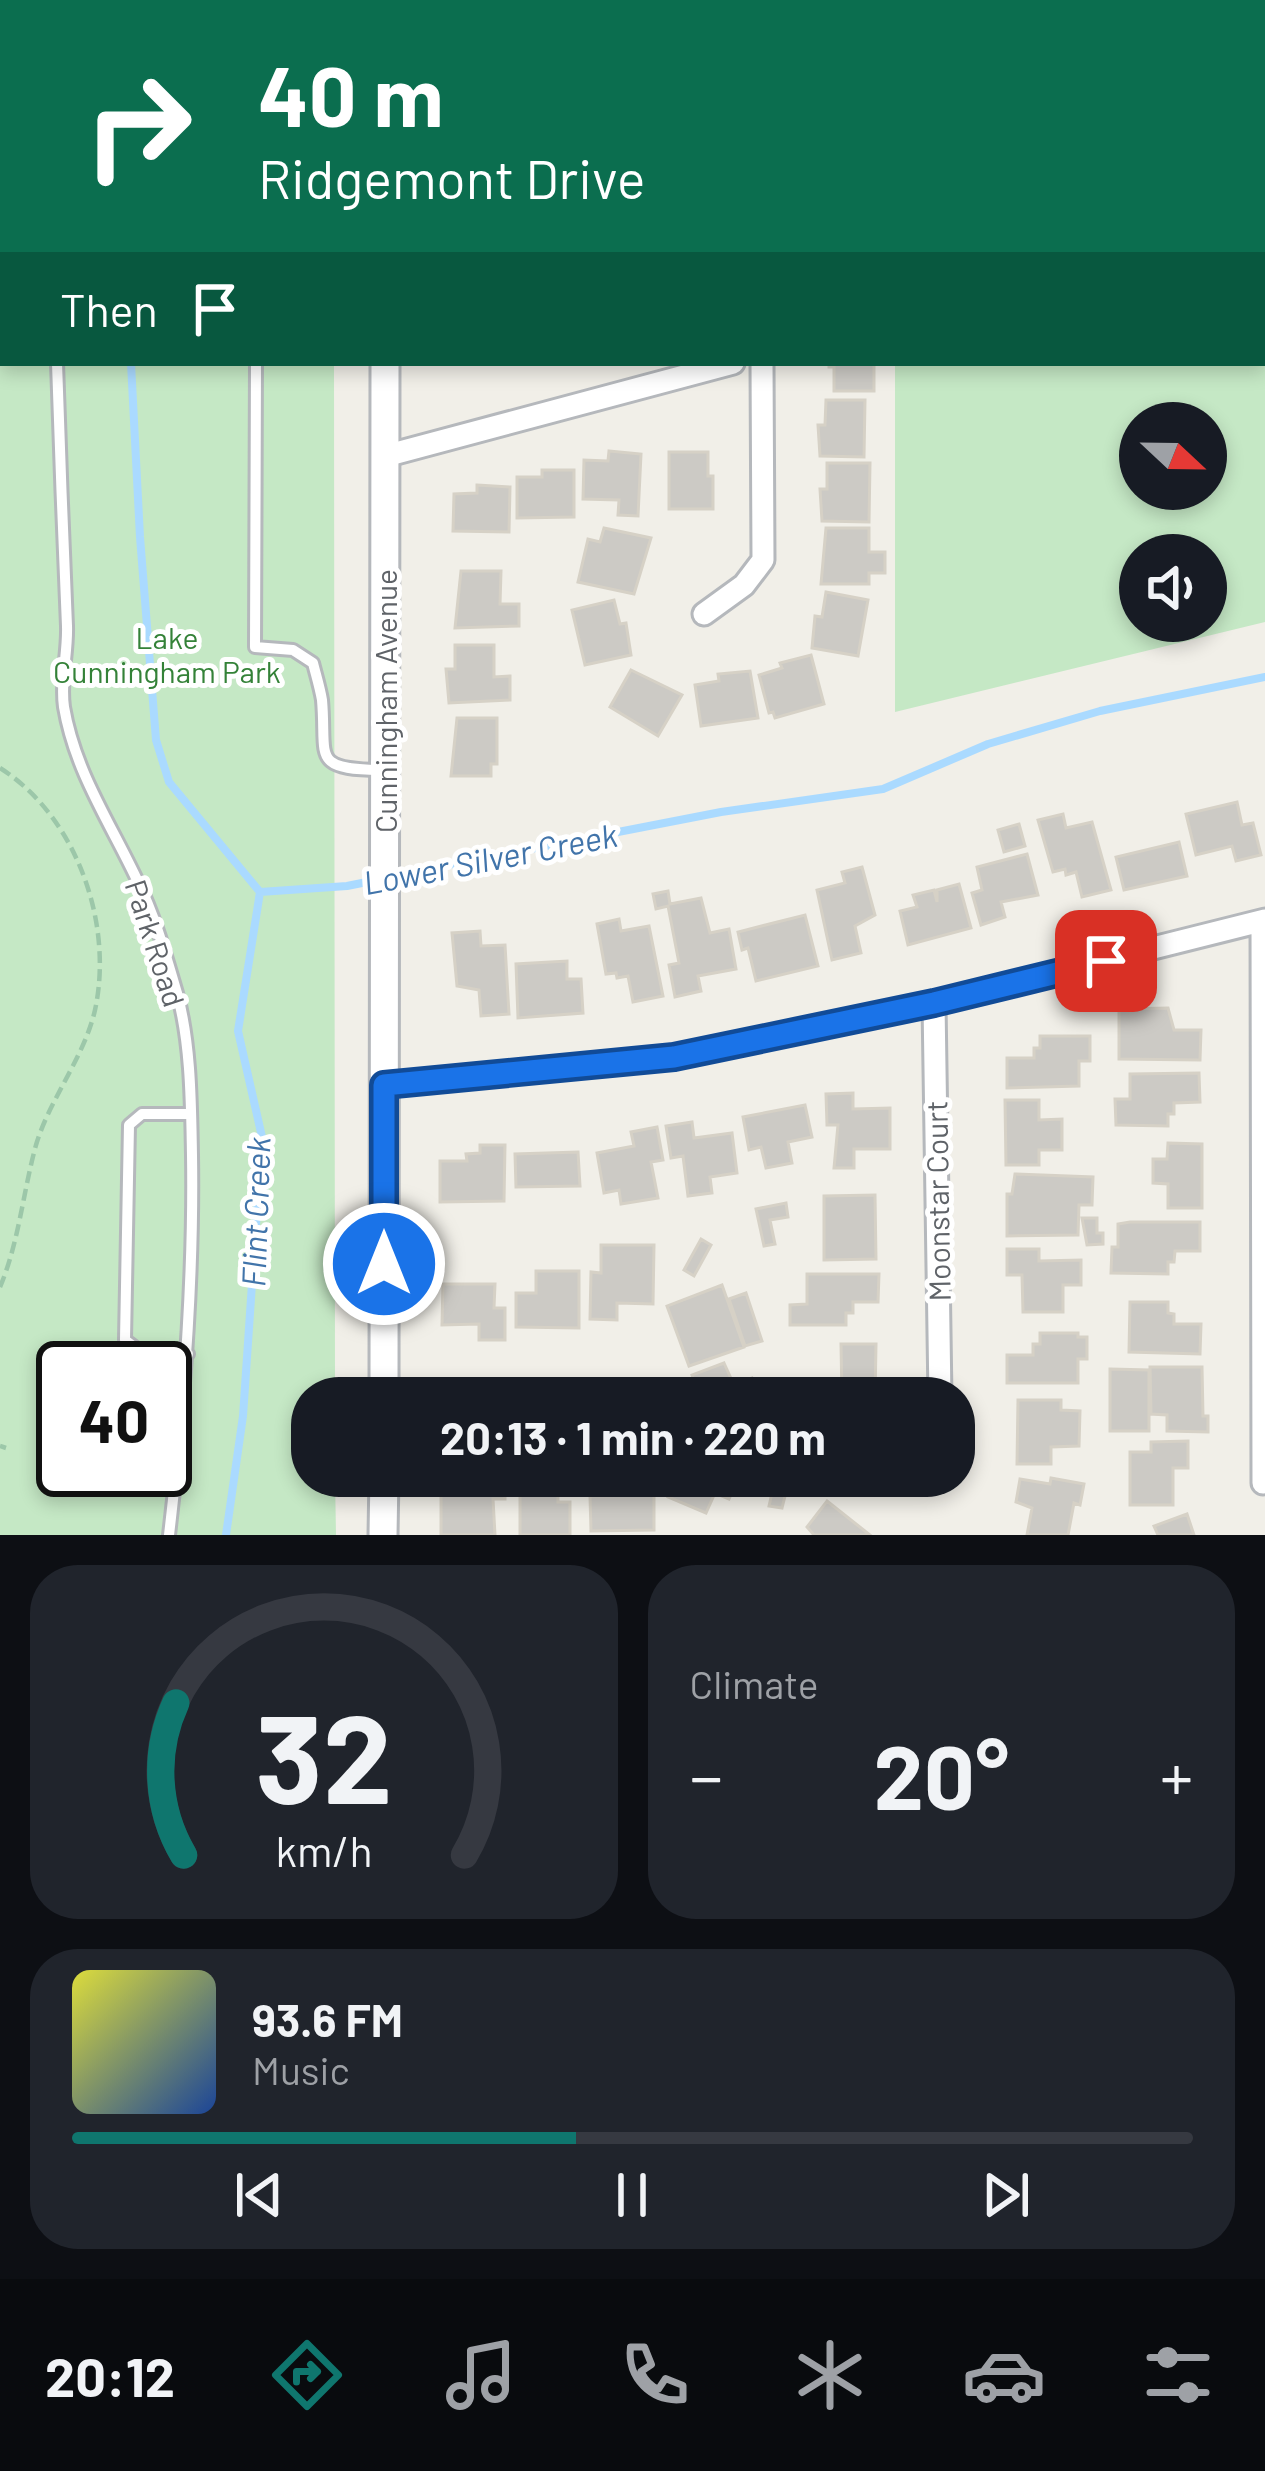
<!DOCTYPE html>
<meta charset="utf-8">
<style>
:root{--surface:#171b24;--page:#20242c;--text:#f1f3f6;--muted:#9ea1a6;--line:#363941;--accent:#0f766e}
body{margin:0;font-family:Barlow,sans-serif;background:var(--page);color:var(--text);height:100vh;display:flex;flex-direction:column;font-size:45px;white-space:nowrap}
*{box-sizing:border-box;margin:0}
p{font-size:39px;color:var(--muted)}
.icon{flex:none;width:66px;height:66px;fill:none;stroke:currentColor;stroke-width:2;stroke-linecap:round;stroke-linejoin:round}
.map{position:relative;height:1535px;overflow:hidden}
.details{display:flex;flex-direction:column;gap:30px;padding:30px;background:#0d0f14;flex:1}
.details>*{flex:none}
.hud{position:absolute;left:0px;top:0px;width:1266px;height:366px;box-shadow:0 6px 18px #0003;background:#0b6e4f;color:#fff;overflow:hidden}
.needle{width:78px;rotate:112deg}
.tools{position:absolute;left:1119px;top:402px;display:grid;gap:24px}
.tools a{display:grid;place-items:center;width:108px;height:108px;border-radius:50%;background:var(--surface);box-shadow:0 6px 18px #0003;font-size:60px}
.speed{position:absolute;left:36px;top:1341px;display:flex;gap:24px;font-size:60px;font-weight:700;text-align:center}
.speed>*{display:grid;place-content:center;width:156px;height:156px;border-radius:50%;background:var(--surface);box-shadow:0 6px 18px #0003;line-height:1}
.speed .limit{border:6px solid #111;border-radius:18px;background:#fff;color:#111}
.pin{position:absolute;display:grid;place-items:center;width:102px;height:102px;color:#fff;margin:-51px;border-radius:24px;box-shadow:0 6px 18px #0006}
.me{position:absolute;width:132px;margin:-66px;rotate:0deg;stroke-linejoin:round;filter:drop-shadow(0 0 9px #0008)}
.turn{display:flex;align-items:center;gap:42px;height:252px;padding:0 60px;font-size:54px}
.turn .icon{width:156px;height:156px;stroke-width:2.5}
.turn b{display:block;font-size:84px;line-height:102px}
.then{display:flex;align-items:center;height:114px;padding:0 60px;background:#0003;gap:24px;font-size:45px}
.big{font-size:90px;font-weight:700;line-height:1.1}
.details .tile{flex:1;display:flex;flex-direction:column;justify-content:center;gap:18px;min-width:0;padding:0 42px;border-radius:48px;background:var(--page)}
.details .dial{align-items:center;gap:0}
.dial svg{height:312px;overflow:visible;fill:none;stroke:var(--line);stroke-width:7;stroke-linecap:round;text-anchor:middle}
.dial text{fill:var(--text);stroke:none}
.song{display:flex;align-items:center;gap:36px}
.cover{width:144px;height:144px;border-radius:18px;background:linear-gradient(135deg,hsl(60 70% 55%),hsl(220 70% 35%))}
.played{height:12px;border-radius:6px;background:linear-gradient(90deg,var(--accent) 45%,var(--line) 45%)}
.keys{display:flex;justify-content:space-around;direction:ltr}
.heat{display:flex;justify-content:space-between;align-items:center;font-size:66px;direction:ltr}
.details .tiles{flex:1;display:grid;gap:30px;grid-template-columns:1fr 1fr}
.tile:last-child{grid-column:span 2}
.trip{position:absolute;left:291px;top:1377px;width:684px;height:120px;border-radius:48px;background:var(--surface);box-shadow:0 6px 18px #0003;font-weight:700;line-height:120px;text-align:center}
.menu{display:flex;height:192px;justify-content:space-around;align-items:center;background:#090b0e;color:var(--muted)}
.menu .icon{width:84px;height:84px}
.menu .on{color:var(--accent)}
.menu b{font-size:54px;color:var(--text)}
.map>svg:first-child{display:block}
</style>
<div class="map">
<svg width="1265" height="1535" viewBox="0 0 1265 1535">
<rect width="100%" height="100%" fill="#f1efe8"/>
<path fill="#c5e8c5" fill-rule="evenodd" d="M0 0H336L3 3V363H334L335 1398H312V1476H335L336 1535H0ZM63 1368H165V1470H63Z
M978 0H1265V622L895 712V363H1263V3H978ZM1206 423V489H1140V423ZM1140 555H1206V621H1140Z"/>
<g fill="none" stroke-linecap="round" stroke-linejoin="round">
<path stroke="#aadaff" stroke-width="8" d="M135 3V0
M131 363 140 537 156 740 169 782 260 892 347 886 377 880
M391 876 721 812 883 789 988 744 1100 711 1265 677
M226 1535 243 1416 262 1137 238 1031 260 892"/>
</g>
<path fill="#cccac5" stroke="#d6d1c6" stroke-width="3" d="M829 363H874V391H834V367H829Z
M826 400H865L864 457 820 456 818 425H825Z
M609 451 641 454 638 516 618 515 619 500 583 499 584 460 608 461Z
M669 452H708V476H713V509H669Z
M827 463H870L869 522 822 521 820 489H827Z
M542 470H574V517L517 518V477H542Z
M477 485 510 487 509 532 453 531 454 494 477 493Z
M604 528 651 538 634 594 578 582 588 539 600 542Z
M826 528H869V552H885V573H869V584H821Z
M461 571H501L500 604H519V626L455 628Z
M826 592 868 600 858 656 812 648 815 616 822 617Z
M614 600 620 624 626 623 631 655 585 665 572 610Z
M455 645H494V677L510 676V700L449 703 446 669H455Z
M811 655 824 704 775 718 773 712 769 713 759 675 782 668 780 663Z
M631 670 682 695 658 736 610 707Z
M750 671 758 718 701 726 695 685 719 681 718 674Z
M457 718H497V764H491V776H451Z
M1237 802 1242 825 1253 823 1261 855 1236 861 1232 846 1196 855 1186 814Z
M1063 814 1066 828 1092 822 1111 890 1082 897 1076 872 1066 875 1065 869 1053 872 1038 820Z
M1019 824 1025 846 1004 852 998 830Z
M1179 842 1187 876 1124 890 1116 857Z
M1027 854 1038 895 1001 902 1005 917 981 925 972 893 982 890 977 867Z
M862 867 875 915 855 926 861 953 832 960 817 890 845 883 842 872Z
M959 884 971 928 908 945 900 911 917 907 913 895 934 890 937 902V890Z
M668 891 670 904 701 898 710 933 729 929 736 969 698 976 701 991 675 997 669 965 679 963 668 906 656 909 653 894Z
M805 915 818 966 756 981 748 948 742 950 738 932Z
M619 919 621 931 649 926 663 996 633 1002 628 976 617 978 616 973 606 974 597 924Z
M480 931 481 946 505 945 509 1014 481 1016 479 990 457 986 452 933Z
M567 961V979H581L583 1013 518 1018 516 964Z
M1168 1008 1174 1030H1201L1200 1060 1119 1059V1009Z
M1040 1036H1090V1061H1079V1086L1007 1088V1058H1034V1048H1040Z
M1199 1073 1200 1102 1174 1103V1114H1168V1126L1116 1125 1115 1099H1130V1074Z
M853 1093V1109L890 1108V1149H854V1168H834L838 1125H827L826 1094Z
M1005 1100H1039V1120L1062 1119V1150H1039V1165H1006Z
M805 1105 812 1137 788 1142 792 1163 766 1168 761 1147 749 1150 743 1117Z
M692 1122 694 1138 732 1133 737 1173 710 1177 712 1193 688 1196 683 1156 671 1158 666 1126Z
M657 1127 663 1160 651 1162 658 1198 621 1204 619 1190 604 1193 597 1153 634 1146 631 1132Z
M1168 1143 1202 1144V1208H1168V1184L1153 1183V1159H1167Z
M480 1145H505L504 1201 440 1202V1161H467L466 1154 480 1153Z
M578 1152 580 1186 516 1187 515 1154Z
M1015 1174 1093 1177 1092 1205H1079L1078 1235 1007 1236V1194H1012Z
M875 1195 876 1259 824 1260V1196Z
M786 1203 788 1217 770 1220 775 1244 764 1246 756 1209Z
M1082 1218H1097V1233H1103V1244L1087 1245Z
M1130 1222H1200V1251H1175L1174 1262H1168V1274L1111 1273 1112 1247H1118V1224Z
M701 1239 711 1245 694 1276 684 1270Z
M601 1245H654L653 1304 617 1303V1320L590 1319 591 1272 601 1273Z
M1007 1249H1039V1261L1081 1260V1285H1063V1312H1023L1022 1275H1007Z
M536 1271H579V1328L516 1327V1293H536Z
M807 1274H879L878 1302H853V1313H846V1325H790V1305L807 1304Z
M443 1284H495L494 1308H505V1340H479V1324L442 1325Z
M722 1285 744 1347 689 1366 667 1306Z
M746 1293 762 1341 745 1346 729 1299Z
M1130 1302H1168V1313L1174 1314V1324H1201L1200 1354 1129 1352Z
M1040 1333H1078V1337H1087V1359H1078V1383H1007V1355H1033V1344H1040Z
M841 1344H876L875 1398H842Z
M724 1363 734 1385 752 1378 759 1398H701L692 1375Z
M1150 1367H1202L1203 1416H1208V1432L1167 1431V1415L1151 1414Z
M1110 1369 1149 1370V1431H1110Z
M1018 1400H1061V1410L1080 1411 1079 1446 1051 1447V1464H1017Z
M1188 1441V1468H1173V1505H1130V1452H1151V1442Z
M479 1476H505V1499H493L495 1535H441V1482L479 1481Z
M520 1476H546V1494L558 1495V1502H570V1535H520Z
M677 1476H739L729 1499 715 1493 706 1513 668 1497Z
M776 1476H788L789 1480 782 1508 769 1506Z
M1051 1478 1084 1484 1080 1505 1074 1503 1068 1535H1027L1032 1508 1016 1502 1020 1479 1050 1484Z
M654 1495V1530L591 1531 590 1496Z
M827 1501 870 1535H814L807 1527Z
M1187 1514 1194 1535H1158L1154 1526Z"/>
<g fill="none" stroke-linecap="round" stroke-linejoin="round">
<g stroke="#b5b8bc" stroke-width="16">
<path id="service" d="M32 0V3
M262 3V0
M57 363C60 451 63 538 67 626 68 653 60 680 64 707 75 772 111 824 138 882 155 916 166 956 177 993 191 1044 191 1103 192 1155 194 1283 184 1408 169 1535
M256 363 255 647 293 650 313 663C316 675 320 688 322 700 327 757 310 769 380 770
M188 1354 141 1352 125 1340 129 1125 142 1114H191"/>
</g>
<g stroke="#b5b8bc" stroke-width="27">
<path id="minor" d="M385 456 733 363
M704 614 744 585 763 560 762 363
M1262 921 1263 1483
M934 1003 940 1398
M384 1085 673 1057 934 1003 1265 920"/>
</g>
<g stroke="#b5b8bc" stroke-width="33">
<path id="tertiary" d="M384 0V3
M384 1398 385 363
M383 1535 384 1476"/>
</g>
<path stroke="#9cc7a9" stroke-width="4.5" stroke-dasharray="12 6" stroke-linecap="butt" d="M0 768C76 816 114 923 95 1010 84 1058 50 1098 36 1145 23 1192 19 1242 0 1287
M0 1446 6 1448"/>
<use href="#service" stroke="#fff" stroke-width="10"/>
<use href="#minor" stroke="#fff" stroke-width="21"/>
<use href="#tertiary" stroke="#fff" stroke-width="27"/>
</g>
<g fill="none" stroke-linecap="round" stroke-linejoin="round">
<g stroke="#114b97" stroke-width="30">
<path id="route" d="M384 1264V1085L674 1057 934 1003 1106 961"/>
</g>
<use href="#route" stroke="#1a73e8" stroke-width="21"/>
</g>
<g text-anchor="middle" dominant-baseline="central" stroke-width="10" stroke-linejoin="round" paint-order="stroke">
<g font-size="30" fill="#348238" stroke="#fff">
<text x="167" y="637">Lake<tspan x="167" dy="34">Cunningham Park</tspan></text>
</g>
<g font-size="30" fill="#5f6368" stroke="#fff">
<text transform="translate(385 701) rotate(-90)">Cunningham Avenue</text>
<text transform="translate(156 943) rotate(72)">Park Road</text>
<text transform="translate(937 1201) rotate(-91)">Moonstar Court</text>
</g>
<g font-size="33" font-style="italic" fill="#4174aa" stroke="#fff">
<text transform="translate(490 858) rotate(-11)">Lower Silver Creek</text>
<text transform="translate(255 1212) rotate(-88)">Flint Creek</text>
</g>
</g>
</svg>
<div class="tools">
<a><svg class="needle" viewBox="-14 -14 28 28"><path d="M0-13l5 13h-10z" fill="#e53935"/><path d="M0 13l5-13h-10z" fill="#9ea1a6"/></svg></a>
<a><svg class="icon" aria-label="sound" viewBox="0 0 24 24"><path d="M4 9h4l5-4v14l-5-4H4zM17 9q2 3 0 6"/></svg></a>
</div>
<div class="speed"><div class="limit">40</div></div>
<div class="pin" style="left:1106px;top:961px;background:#d93025"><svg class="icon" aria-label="arrive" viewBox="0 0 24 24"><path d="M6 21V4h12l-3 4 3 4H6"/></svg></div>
<svg class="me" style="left:384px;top:1264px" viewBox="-20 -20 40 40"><circle r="17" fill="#1a73e8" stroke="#fff" stroke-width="3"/><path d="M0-11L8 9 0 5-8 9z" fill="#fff"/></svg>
<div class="trip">20:13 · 1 min · 220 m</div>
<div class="hud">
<div class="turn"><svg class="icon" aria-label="right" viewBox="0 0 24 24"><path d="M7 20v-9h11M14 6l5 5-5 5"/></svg><div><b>40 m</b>Ridgemont Drive</div></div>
<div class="then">Then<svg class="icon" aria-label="arrive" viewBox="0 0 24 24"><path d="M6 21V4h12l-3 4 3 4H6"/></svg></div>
</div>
</div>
<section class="details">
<div class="tiles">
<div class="tile dial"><svg viewBox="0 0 100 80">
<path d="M14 69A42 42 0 1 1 86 69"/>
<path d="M14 69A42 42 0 0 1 12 30" stroke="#0f766e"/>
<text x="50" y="56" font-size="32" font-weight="700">32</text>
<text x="50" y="72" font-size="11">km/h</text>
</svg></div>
<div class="tile"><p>Climate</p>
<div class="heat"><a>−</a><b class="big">20°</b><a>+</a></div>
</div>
<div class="tile">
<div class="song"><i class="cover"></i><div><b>93.6 FM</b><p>Music</p></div></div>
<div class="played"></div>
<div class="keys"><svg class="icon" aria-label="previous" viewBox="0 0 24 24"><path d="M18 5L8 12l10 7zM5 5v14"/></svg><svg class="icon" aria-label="pause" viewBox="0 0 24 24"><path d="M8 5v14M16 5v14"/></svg><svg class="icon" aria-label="next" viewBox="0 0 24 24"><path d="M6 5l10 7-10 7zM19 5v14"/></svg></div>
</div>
</div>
</section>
<nav class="menu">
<b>20:12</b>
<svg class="icon on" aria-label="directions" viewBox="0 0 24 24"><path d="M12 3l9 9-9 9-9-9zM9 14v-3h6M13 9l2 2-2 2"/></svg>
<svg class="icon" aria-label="music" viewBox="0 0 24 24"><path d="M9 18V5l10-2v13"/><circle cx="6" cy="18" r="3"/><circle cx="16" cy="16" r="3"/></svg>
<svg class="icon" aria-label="phone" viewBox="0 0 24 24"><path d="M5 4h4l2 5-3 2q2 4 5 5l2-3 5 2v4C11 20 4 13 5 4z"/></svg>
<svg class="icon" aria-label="climate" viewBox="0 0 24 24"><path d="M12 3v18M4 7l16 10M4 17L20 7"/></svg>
<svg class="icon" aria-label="car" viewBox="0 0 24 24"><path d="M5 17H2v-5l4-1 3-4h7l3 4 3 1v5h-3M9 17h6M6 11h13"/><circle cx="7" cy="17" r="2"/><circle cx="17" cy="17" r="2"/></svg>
<svg class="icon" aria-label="filters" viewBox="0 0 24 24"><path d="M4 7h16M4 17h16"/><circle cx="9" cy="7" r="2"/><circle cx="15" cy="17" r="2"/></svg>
</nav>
